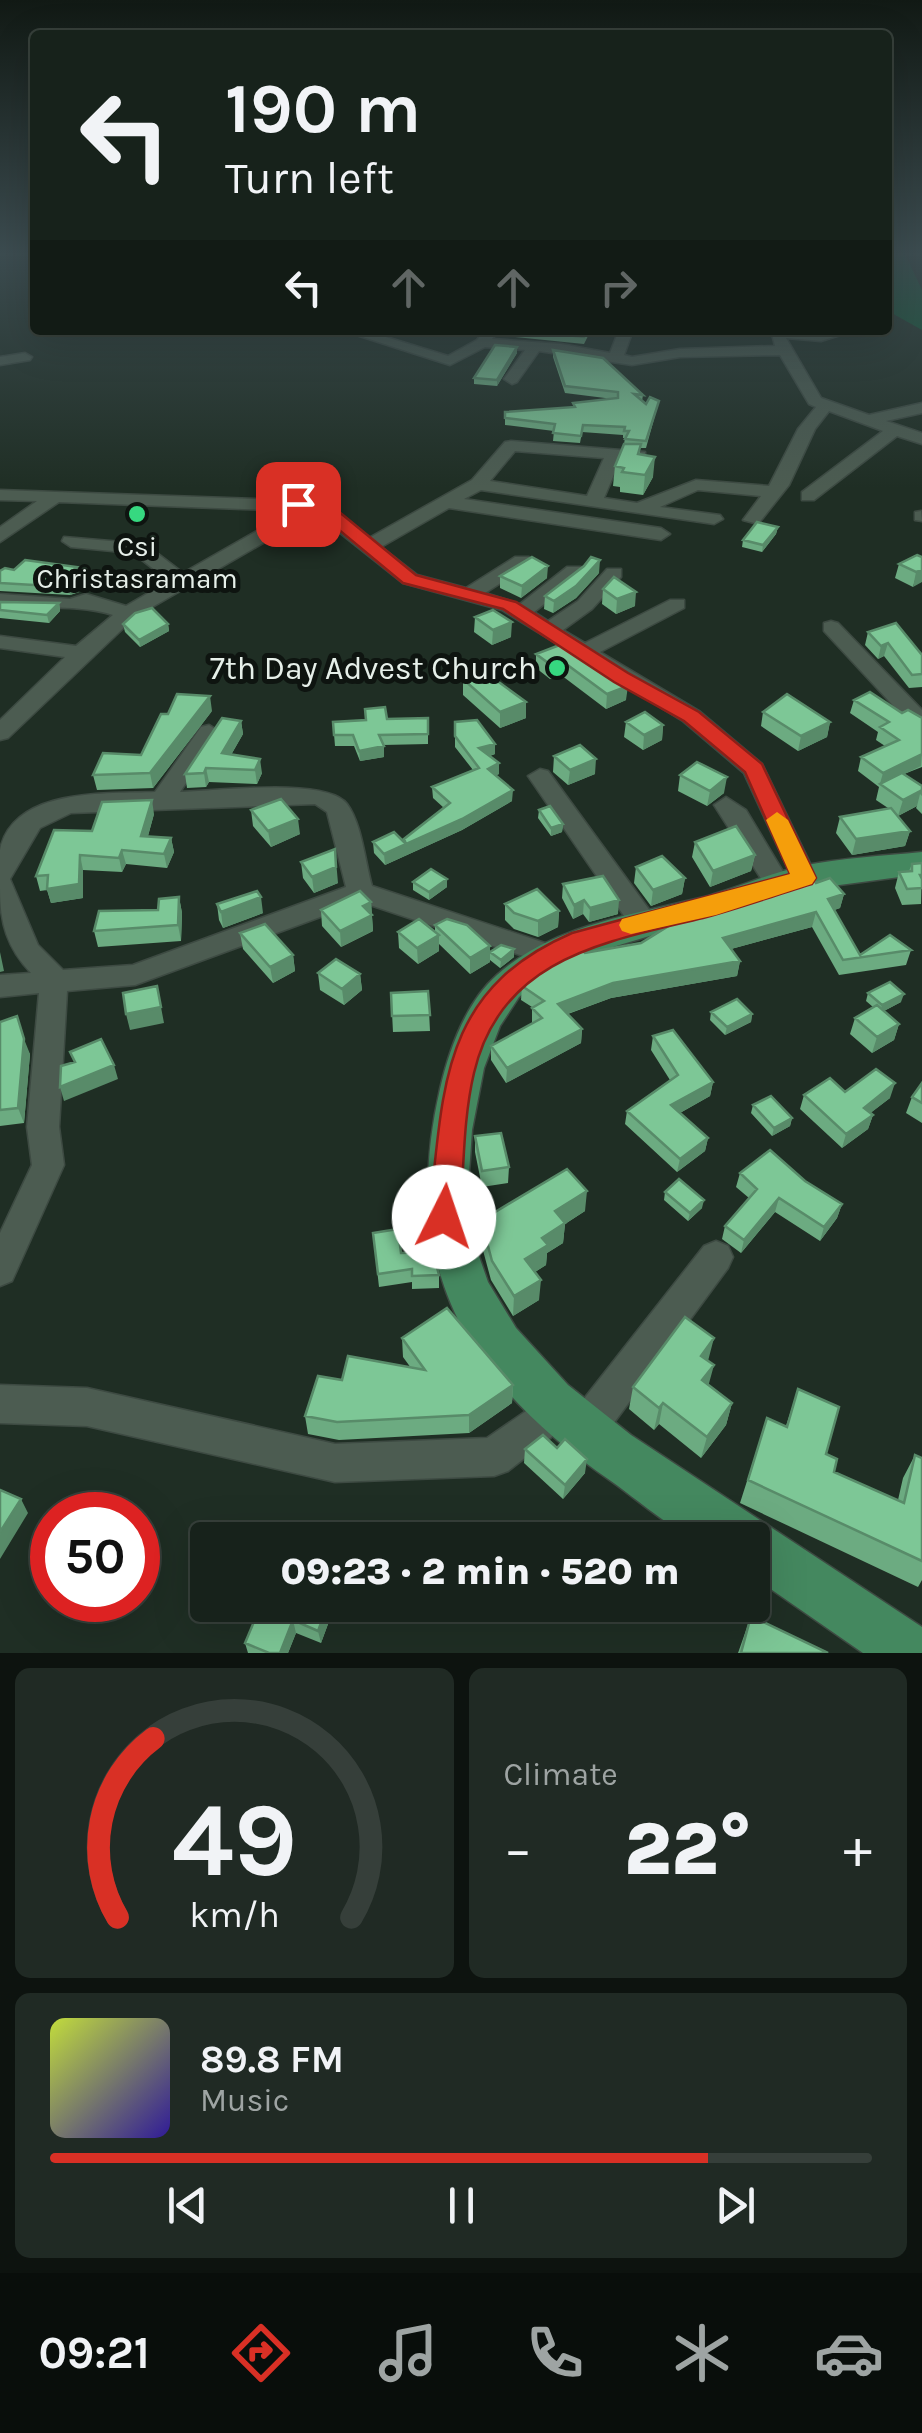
<!DOCTYPE html>
<meta charset="utf-8">
<style>
:root{--surface:#17221b;--page:#202a24;--text:#f1f3f6;--muted:#9ea4a3;--line:#363f3a;--accent:#d93025}
body{margin:0;font-family:Karla,sans-serif;background:var(--page);color:var(--text);height:100vh;display:flex;flex-direction:column;font-size:38px;white-space:nowrap}
*{box-sizing:border-box;margin:0}
p{font-size:32px;color:var(--muted)}
.icon{flex:none;width:55px;height:55px;fill:none;stroke:currentColor;stroke-width:2;stroke-linecap:round;stroke-linejoin:round}
.map{position:relative;height:1653px;overflow:hidden}
.side{display:flex;flex-direction:column;gap:15px;padding:15px;background:#0d130f;flex:1}
.side>*{flex:none}
.guide{position:absolute;left:30px;top:30px;width:862px;height:305px;border-radius:10px;box-shadow:0 10px 40px #0002,0 0 0 2px var(--line);background:#17221b;color:var(--text);overflow:hidden}
.speed{position:absolute;left:30px;top:1492px;display:flex;gap:20px;font-size:50px;font-weight:700;text-align:center}
.speed>*{display:grid;place-content:center;width:130px;height:130px;border-radius:50%;background:var(--surface);box-shadow:0 10px 40px #0002,0 0 0 2px var(--line);line-height:1}
.speed .limit{border:15px solid #d22;background:#fff;color:#111}
.pin{position:absolute;display:grid;place-items:center;width:85px;height:85px;color:#fff;margin:-42px;border-radius:20px;box-shadow:0 5px 15px #0006}
.me{position:absolute;width:110px;margin:-55px;rotate:4deg;stroke-linejoin:round;filter:drop-shadow(0 0 8px #0008)}
.turn{display:flex;align-items:center;gap:35px;height:210px;padding:0 30px;font-size:45px}
.turn .icon{width:130px;height:130px;stroke-width:2.5}
.turn b{display:block;font-size:70px;line-height:85px}
.lanes{display:flex;align-items:center;height:95px;padding:0 30px;background:#0003;justify-content:center;gap:50px;direction:ltr}
.lanes .off{opacity:.35}
.big{font-size:75px;font-weight:800;line-height:1.1}
.side .tile{flex:1;display:flex;flex-direction:column;justify-content:center;gap:15px;min-width:0;padding:0 35px;border-radius:15px;background:var(--page)}
.side .dial{align-items:center;gap:0}
.dial svg{height:260px;overflow:visible;fill:none;stroke:var(--line);stroke-width:7;stroke-linecap:round;text-anchor:middle}
.dial text{fill:var(--text);stroke:none}
.song{display:flex;align-items:center;gap:30px}
.cover{width:120px;height:120px;border-radius:15px;background:linear-gradient(135deg,hsl(70 70% 55%),hsl(250 70% 35%))}
.played{height:10px;border-radius:5px;background:linear-gradient(90deg,var(--accent) 80%,var(--line) 80%)}
.keys{display:flex;justify-content:space-around;direction:ltr}
.heat{display:flex;justify-content:space-between;align-items:center;font-size:55px;direction:ltr}
.side .tiles{flex:1;display:grid;gap:15px;grid-template-columns:1fr 1fr}
.tile:last-child{grid-column:span 2}
.trip{position:absolute;left:190px;top:1522px;width:580px;height:100px;border-radius:10px;background:var(--surface);box-shadow:0 10px 40px #0002,0 0 0 2px var(--line);font-weight:800;line-height:100px;text-align:center}
.tabs{display:flex;height:160px;justify-content:space-around;align-items:center;background:#090e0b;color:var(--muted)}
.tabs .icon{width:70px;height:70px}
.tabs .on{color:var(--accent)}
.tabs b{font-size:45px;color:var(--text)}
.map>svg:first-child{display:block}
</style>
<div class="map">
<svg width="922" height="1653" viewBox="0 0 922 1653">
<rect width="100%" height="100%" fill="#1f2e24"/>
<path fill="#085d33" d="M888 256H906L922 290V330L888 311Z"/>
<g fill="none" stroke-linecap="round" stroke-linejoin="round">
<g stroke="#3d4a42" stroke-width="3">
<path id="minor" d="M341 330H363L448 356 477 340 485 330H499L492 339 561 344 610 353 619 330H633L624 355 632 357 680 349 775 346 771 330H856L821 341 786 338 821 398 869 415 922 403V413L886 421 922 433V444L897 436 814 500H802V492L883 431 829 411 815 429 789 485 758 524 743 520 761 496 698 490 660 507 720 515 723 519 714 524 481 490 464 499 661 528 670 534 661 540 449 508 381 547 417 575 466 588 515 557H529V565L485 593 520 604 567 567H581V575L534 612 548 621 578 601 607 569H621V577L592 609 563 630 585 643 670 600H684V608L600 652 699 711 762 764 817 878 813 884H795L744 773 683 721 502 610 403 583 315 513 135 617 8 738 0 740V720L65 657 0 648V636L76 646 113 615C79 604 38 609 0 606V594L70 599 86 594 126 606 169 581 133 553 71 547 62 541 64 537 145 544 183 573 292 511 59 502 0 542V527L37 501 0 500V490L313 501 326 504 369 538 472 480 505 442 511 441 645 452V460H620L604 498 637 503 696 480 769 486 798 429 816 407 809 404 780 355 680 357 632 365 539 351 517 382 512 384 504 379 525 350 485 347 450 365ZM515 451 604 458 587 496 490 481Z
M25 353 32 357 30 360 0 365V357Z
M921 511 922 521 915 520V512Z
M831 621 838 623 922 710V730L914 728 824 631V623Z
M209 725 220 732 180 792C215 791 327 777 347 804 362 824 365 862 372 886L557 947 561 954 557 961 547 964 361 902 135 985 67 991 59 1127 64 1165 12 1281 0 1286V1233L32 1165 27 1127 39 993 0 997V975L31 973C7 948 0 923 0 889 0 877 0 862 0 850 13 787 108 794 155 792L201 727ZM315 804 327 812 346 887 133 965 63 970 38 945 10 879 40 828 71 813Z
M540 769 548 771 653 915 657 922 653 929H633L528 776Z
M726 797 746 810 791 885 787 891H769L714 805Z
M716 1241 728 1246 733 1257 728 1268 599 1443 585 1448 571 1443 568 1424 508 1471 494 1476 335 1482 87 1426 0 1423V1385L87 1388 335 1444 487 1438 558 1389 571 1395 576 1409 704 1246Z"/>
</g>
<g stroke="#3d4a42" stroke-width="3">
<path id="major" d="M922 852V874L802 890 583 956 548 973 519 997 500 1026 484 1068 472 1130 468 1188 474 1242 488 1282 516 1328 568 1385 631 1435 922 1627V1653H863L752 1576V1540C737 1540 714 1544 699 1540 674 1532 634 1497 611 1481 465 1380 399 1267 440 1089 449 1050 466 1002 497 975 551 926 631 915 700 898 735 889 767 874 802 866 841 858 882 856 922 852Z"/>
</g>
<use href="#minor" fill="#4c5c51" fill-rule="evenodd"/>
<use href="#major" fill="#44885f" fill-rule="evenodd"/>
</g>
<path fill="#6cab81" d="M502 330H591L584 344 505 336Z
M517 347V353L497 386 474 384V378Z
M553 350 643 395 642 401 646 404 659 401 646 448H640V455L653 477 643 495 620 492V487L613 486 615 466 624 444 625 438H623V435L582 432 580 443 553 441 554 431 505 425V412L573 407V403L613 399 565 393 553 357Z
M778 527 776 534 762 552 742 547 743 540Z
M922 557 913 587 895 578 899 564Z
M77 567 79 575 70 583 79 592 70 595 0 591V571Z
M599 573 576 598 553 613 544 609 545 596Z
M500 576 547 578 521 598 500 588Z
M603 589 635 606 616 614 602 604Z
M0 602 59 603 60 611 49 623 0 618Z
M475 617 511 637 492 645 474 632Z
M123 624H168L169 631 140 647 125 632Z
M868 632 922 655V687L909 688 884 656 878 659 865 645Z
M565 643 626 700 606 709 561 675 550 679 536 668V654Z
M463 679 526 702V718L500 728 463 695Z
M854 700 922 718V767L904 774 922 786V814L916 808 917 806 898 816 910 831 905 846 852 855 836 833 840 817 888 808 876 800 879 787 858 771 861 757 885 746 876 740 878 732 850 713Z
M212 711 153 788 97 790 93 775 141 755Z
M763 712 830 722 827 737 798 751 761 726Z
M428 718V744L383 745 384 757 360 761 354 746H335L333 722Z
M241 721 243 734 231 755 262 773 257 784 209 782 206 787 187 788 185 774Z
M455 722 495 754 490 756 499 774 496 775 512 801 462 830 385 865 374 853 373 842 404 841 444 808 433 798 432 787 473 770 455 747Z
M626 722 663 725 662 740 643 750 624 737Z
M554 756 595 774 568 785 553 772Z
M680 775 724 793 707 806 678 791Z
M251 810 300 834 271 847 253 826Z
M539 810 563 824 562 832 551 836 538 818Z
M154 814 148 836 171 838 174 852 167 868 126 864 122 872 83 870V898L51 903 47 890 40 891 36 876 92 831Z
M695 842 755 855 751 871 710 887 692 857Z
M301 862 338 883 314 893 303 878Z
M922 863 921 904 902 905 895 888 899 872 909 871 912 864Z
M636 867 685 878 682 894 651 906 634 883Z
M413 882 447 887 429 900 413 890Z
M816 883 844 894 840 908 834 910 860 955 911 950 906 965 839 975 812 927 731 949 740 961 737 976 611 998 568 1014 582 1029 581 1043 506 1083 491 1060V1046L532 1023V1007L521 1000 522 986 585 953 641 943Z
M563 884 618 914 589 922 583 914 573 919 562 898Z
M179 897 182 913 181 941 98 947 94 931 158 910Z
M371 902 373 931 341 947 322 926 321 910Z
M217 904 263 913 223 928 219 920Z
M505 904 559 911 558 927 538 937 514 929 505 920Z
M435 925 490 946V962L470 974 439 944V951L418 964 399 948 398 932H435Z
M240 933 293 955 295 971 273 983 243 949Z
M514 949V957L500 968 490 960V952Z
M318 973 360 974 362 990 344 1005 320 990Z
M428 991 430 1031 393 1032 391 993Z
M868 993 901 1002 884 1011 899 1024 894 1040 872 1053 850 1034 855 1018 873 1007 866 1001Z
M711 1012 752 1014 751 1022 725 1035 710 1020Z
M0 1022 30 1054 24 1123 0 1126Z
M653 1036 713 1082 710 1096 680 1113 708 1138 705 1151 677 1172 625 1124 627 1111 670 1080 651 1050Z
M922 1083V1123L906 1113 912 1097Z
M845 1092 890 1098 870 1113 873 1115 868 1129 842 1148 800 1109 804 1095Z
M753 1105 792 1118 790 1126 772 1136 751 1113Z
M475 1136 509 1167 508 1183 482 1187 475 1152Z
M740 1173 805 1181 842 1204 837 1218 820 1241 775 1212 741 1253 722 1239 725 1226 749 1198 736 1187Z
M665 1192 702 1208 688 1221 664 1200Z
M476 1201 495 1212 585 1211 565 1224 563 1243 547 1253 546 1265 535 1272 539 1300 513 1316 491 1280 475 1221Z
M373 1233 401 1253 439 1275V1288L412 1289V1282L379 1287Z
M402 1338 513 1385 512 1403 469 1433 339 1440 308 1434 305 1416 342 1380 411 1368 403 1357Z
M708 1361V1385L732 1403 726 1425 701 1458 659 1424 654 1430 629 1409 633 1387Z
M798 1389 834 1472 898 1500 903 1478 915 1455 922 1458V1580L918 1587 740 1503 767 1418 786 1426Z
M525 1449 585 1473 563 1499 524 1463Z
M261 1605 331 1616 321 1643 296 1633 288 1653H248L245 1643Z
M751 1616 828 1653H738Z"/>
<path fill="#588b69" d="M517 347V353L497 386V380Z
M655 457 653 477 643 495 645 475Z
M778 527 776 534 762 552 763 545Z
M600 560 599 573 576 598 553 613 554 601Z
M548 566 547 578 521 598 522 586Z
M77 567 79 575 66 587 61 581Z
M922 570V582L913 587 916 572Z
M77 584 79 592 70 595 68 587Z
M636 592 635 606 616 614 617 599Z
M59 603 60 611 49 623 47 615Z
M512 622 511 637 492 645 493 630Z
M168 624 169 631 140 647 139 640Z
M888 643 884 656 878 659 881 646Z
M562 661 561 675 550 679 551 665Z
M628 686 626 700 606 709 607 694Z
M210 696 212 711 153 788 150 773Z
M526 702V718L500 728V712Z
M241 721 243 734 224 767 222 753Z
M830 722 827 737 798 751 801 736Z
M663 725 662 740 643 750 644 735Z
M495 744V754L479 759V748Z
M384 746V757L360 761 359 751Z
M922 754 921 766 882 785 880 784 879 787 883 773Z
M260 759 262 773 257 784 255 770Z
M596 759 595 774 568 785 570 770Z
M499 763V774L488 780V769Z
M206 768 209 782 206 787 204 773Z
M727 777 724 793 707 806 710 791Z
M513 790 512 801 462 830 385 865 384 854Z
M922 790V796L920 794 917 806 898 816 903 800Z
M152 800 154 814 144 850 141 836Z
M298 819 300 834 271 847 268 831Z
M563 824 562 832 551 836V828Z
M910 831 905 846 852 855 856 839Z
M171 838 174 852 167 868 164 854Z
M335 849 338 883 314 893 312 877Z
M122 850 126 864 122 872 119 858Z
M80 855 83 870V898L51 903 47 889Z
M755 855 751 871 710 887 713 871Z
M685 878 682 894 651 906 653 890Z
M447 879V887L429 900V892Z
M844 894 840 908 824 914 828 899Z
M179 897 182 913 181 941 178 925Z
M261 897 263 913 223 928 221 912Z
M584 900 583 914 573 919 574 905Z
M619 900 618 914 589 922 590 908Z
M371 902 373 931 341 947 340 931 363 906Z
M559 911 558 927 538 937V921Z
M816 912 812 927 720 952 723 938Z
M439 935V951L418 964 417 948Z
M490 946V962L470 974V958Z
M514 949V957L500 968 501 960Z
M0 952 4 971 0 972Z
M293 955 295 971 273 983 270 967Z
M740 961 737 976 611 998 556 1018 558 1004 613 983Z
M360 974 362 990 344 1005 342 989Z
M157 986 164 1023 130 1030 126 1014Z
M904 994 901 1002 880 1013 882 1005Z
M752 1014 751 1022 725 1035 727 1027Z
M899 1024 894 1040 872 1053 877 1037Z
M582 1029 581 1043 506 1083 507 1068Z
M24 1039 30 1054 24 1123 18 1108Z
M114 1065 118 1079 64 1101 60 1087Z
M713 1082 710 1096 669 1119 671 1105Z
M895 1083 890 1098 859 1122 864 1108Z
M873 1115 868 1129 842 1148 846 1134Z
M792 1118 790 1126 772 1136 774 1128Z
M708 1138 705 1151 677 1172 680 1159Z
M587 1191 585 1211 565 1224 563 1243 547 1253 546 1265 524 1279 525 1259 555 1211Z
M779 1198 775 1212 741 1253 744 1240Z
M704 1200 702 1208 688 1221 690 1213Z
M842 1204 837 1218 820 1241 824 1227Z
M541 1280 539 1300 513 1316 514 1296Z
M714 1338 708 1361 701 1356Z
M714 1365 708 1387 702 1380Z
M513 1385 512 1403 469 1433V1415Z
M663 1403 659 1424 654 1430 659 1408Z
M732 1403 726 1425 701 1458 707 1437Z
M587 1459 585 1473 563 1499 565 1485Z
M21 1499 28 1513 0 1559V1532Z
M328 1605 331 1616 321 1643 318 1631Z
M293 1620 296 1633 288 1653H280Z"/>
<path fill="#7dc796" stroke="#588b69" stroke-width="2.5" d="M514 330H588L584 337Z
M495 345 517 347 497 380 474 378Z
M553 350 603 358 643 395 634 394 646 404 650 397 659 401 646 441 625 439 629 431H624L625 427 583 425 581 436 553 433 555 424 505 418V412L575 407 573 403 618 398V392L565 386Z
M624 444H641L638 454 655 457 645 475 622 472 624 468 615 466Z
M757 522 778 527 763 545 743 540Z
M917 555 922 557V570L916 572 899 564Z
M532 557 548 566 522 586 500 576Z
M591 557 600 560 576 586 554 601 545 596 584 566Z
M25 560 77 567 61 581 77 584 68 587 0 583V571L5 568 14 570Z
M614 577 636 592 617 599 603 589Z
M0 602 59 603 47 615 0 610Z
M152 608 168 624 139 640 123 624 135 613Z
M493 610 512 622 493 630 475 617Z
M896 623 922 655V674L912 675 888 643 881 646 868 632Z
M565 643 628 686 607 694 562 661 551 665 536 654Z
M485 672 526 702 500 712 463 679Z
M870 692 902 713 908 710 922 718V754L883 773 861 757 899 740 880 727 889 722 854 700Z
M177 694 210 696 150 773 93 775 103 753 141 755 161 714H168Z
M787 694 830 722 801 736 763 712Z
M385 707 387 719 428 718V734L379 735 384 746 359 751 353 735H334L333 722 366 720 365 709Z
M645 712 663 725 644 735 626 722Z
M222 718 241 721 222 753 260 759 255 770 206 768 204 773 185 774Z
M477 720 495 744 479 748 499 763 488 769 513 790 462 819 384 854 373 842 394 832 406 844 404 839 450 803 432 787 479 768 455 736V722Z
M580 745 596 759 570 770 554 756Z
M697 762 727 777 710 791 680 775Z
M902 773 922 786V790L903 800 880 784Z
M281 799 298 819 268 831 251 810Z
M152 800 141 836 171 838 164 854 122 850 119 858 80 855 79 884 47 889 48 875 36 876 54 830 92 831 102 802Z
M550 806 563 824 551 828 539 810Z
M891 808 910 831 856 839 840 817Z
M736 826 755 855 713 871 695 842Z
M335 849 336 867 312 877 301 862Z
M662 856 685 878 653 890 636 867Z
M922 863V875H920L922 879V888L907 889 899 872 912 871V864Z
M431 869 447 879 429 892 413 882Z
M603 876 619 900 590 908 584 900 574 905 563 884Z
M830 878 844 894 828 899 860 955 890 935 911 950 843 960 816 912 723 938 740 961 613 983 558 1004 582 1029 507 1068 491 1046 542 1018 532 1008 544 1001 522 986 551 962 580 948 585 953 641 943 688 914 813 879 816 883Z
M537 889 559 911 538 921 514 913 505 904Z
M257 891 261 897 221 912 217 904Z
M360 891 371 902 363 906 372 915 340 931 321 910Z
M179 897 178 925 94 931 99 911 158 910 159 899Z
M419 919 439 935 417 948 398 932Z
M447 919 467 925 490 946 470 958 435 925Z
M265 924 293 955 270 967 240 933Z
M501 945 514 949 501 960 490 952Z
M336 959 360 974 342 989 318 973Z
M890 982 904 994 882 1005 868 993Z
M157 986 161 1007 126 1014 123 993Z
M428 991 430 1015 392 1016 391 993Z
M737 999 752 1014 727 1027 711 1012Z
M877 1005 899 1024 877 1037 855 1018Z
M17 1016 24 1039 18 1108 0 1110V1022Z
M673 1030 713 1082 671 1105 708 1138 680 1159 627 1111 678 1075 653 1036Z
M101 1039 114 1065 60 1087 61 1066 75 1062 70 1052Z
M876 1069 895 1083 864 1108 873 1115 846 1134 804 1095 830 1078 845 1092Z
M922 1083V1103L912 1097Z
M771 1096 792 1118 774 1128 753 1105Z
M501 1133 509 1167 482 1171 475 1136Z
M770 1150 805 1181 842 1204 824 1227 779 1198 744 1240 725 1226 757 1189 740 1173Z
M567 1169 587 1191 555 1211 565 1223 542 1238 548 1245 525 1259 541 1280 514 1296 492 1261 476 1201 483 1197 495 1212Z
M679 1179 704 1200 690 1213 665 1192Z
M398 1229 401 1253 433 1252 439 1275 412 1276V1269L378 1274 373 1233Z
M447 1308 513 1385 469 1415 337 1422 305 1416 318 1376 342 1380 348 1356 425 1370 402 1338Z
M685 1317 714 1338 701 1356 714 1365 702 1380 732 1403 707 1437 663 1403 659 1408 633 1387Z
M798 1389 839 1407 826 1454 837 1459 834 1472 904 1503 915 1455 922 1458V1561L748 1480 767 1418 787 1427Z
M543 1435 557 1448 565 1439 587 1459 565 1485 525 1449Z
M0 1490 21 1499 0 1532Z
M261 1605H328L318 1631 293 1620 280 1653H269L245 1643Z
M751 1616 828 1653H741Z"/>
<linearGradient id="sky" x2="0" y2="1"><stop stop-color="#111914"/><stop offset="0.52" stop-color="#3c4c50"/><stop offset="1" stop-color="#3c4c50" stop-opacity="0"/></linearGradient>
<rect width="922" height="488" fill="url(#sky)"/>
<path fill="#d93025" stroke="#8d1f18" stroke-width="2.5" d="M298 499 338 511 416 575 516 602 628 673 699 712 762 764 816 878 812 884C776 895 740 908 703 918 606 942 501 957 474 1073 463 1119 464 1170 460 1217L455 1226 444 1230 433 1226 429 1217C444 1091 438 991 572 933L790 874 745 772 684 721 614 682 503 609 403 583 326 519 292 507V500Z"/>
<path fill="#f59e0b" d="M777 812 788 820 816 878 812 884 716 915 631 934 622 931 619 925 622 919 790 874 766 820Z"/>
<g fill="#36d880" stroke="#0e1410" stroke-width="4">
<circle cx="137" cy="514" r="10"/>
<circle cx="557" cy="668" r="10"/>
</g>
<g text-anchor="middle" dominant-baseline="central" stroke-width="10" stroke-linejoin="round" paint-order="stroke">
<g font-size="28" fill="#e6efe9" stroke="#0e1410">
<text x="137" y="546">Csi<tspan x="137" dy="32">Christasramam</tspan></text>
</g>
<g font-size="32" fill="#e6efe9" stroke="#0e1410" text-anchor="end">
<text x="537" y="668">7th Day Advest Church</text>
</g>
</g>
</svg>
<div class="speed"><div class="limit">50</div></div>
<div class="pin" style="left:298px;top:504px;background:#d93025"><svg class="icon" aria-label="arrive" viewBox="0 0 24 24"><path d="M6 21V4h12l-3 4 3 4H6"/></svg></div>
<svg class="me" style="left:444px;top:1217px" viewBox="-20 -20 40 40"><circle r="19" fill="#fff"/><path d="M0-13L10 11 0 6-10 11z" fill="#d93025"/></svg>
<div class="trip">09:23 · 2 min · 520 m</div>
<div class="guide">
<div class="turn"><svg class="icon" aria-label="left" viewBox="0 0 24 24"><path d="M17 20v-9H6M10 6l-5 5 5 5"/></svg><div><b>190 m</b>Turn left</div></div>
<div class="lanes"><svg class="icon" aria-label="left" viewBox="0 0 24 24"><path d="M17 20v-9H6M10 6l-5 5 5 5"/></svg><svg class="icon off" aria-label="ahead" viewBox="0 0 24 24"><path d="M12 20V5M6 11l6-6 6 6"/></svg><svg class="icon off" aria-label="ahead" viewBox="0 0 24 24"><path d="M12 20V5M6 11l6-6 6 6"/></svg><svg class="icon off" aria-label="right" viewBox="0 0 24 24"><path d="M7 20v-9h11M14 6l5 5-5 5"/></svg></div>
</div>
</div>
<section class="side">
<div class="tiles">
<div class="tile dial"><svg viewBox="0 0 100 80">
<path d="M14 69A42 42 0 1 1 86 69"/>
<path d="M14 69A42 42 0 0 1 25 14" stroke="#d93025"/>
<text x="50" y="56" font-size="32" font-weight="700">49</text>
<text x="50" y="72" font-size="11">km/h</text>
</svg></div>
<div class="tile"><p>Climate</p>
<div class="heat"><a>−</a><b class="big">22°</b><a>+</a></div>
</div>
<div class="tile">
<div class="song"><i class="cover"></i><div><b>89.8 FM</b><p>Music</p></div></div>
<div class="played"></div>
<div class="keys"><svg class="icon" aria-label="previous" viewBox="0 0 24 24"><path d="M18 5L8 12l10 7zM5 5v14"/></svg><svg class="icon" aria-label="pause" viewBox="0 0 24 24"><path d="M8 5v14M16 5v14"/></svg><svg class="icon" aria-label="next" viewBox="0 0 24 24"><path d="M6 5l10 7-10 7zM19 5v14"/></svg></div>
</div>
</div>
</section>
<nav class="tabs">
<b>09:21</b>
<svg class="icon on" aria-label="directions" viewBox="0 0 24 24"><path d="M12 3l9 9-9 9-9-9zM9 14v-3h6M13 9l2 2-2 2"/></svg>
<svg class="icon" aria-label="music" viewBox="0 0 24 24"><path d="M9 18V5l10-2v13"/><circle cx="6" cy="18" r="3"/><circle cx="16" cy="16" r="3"/></svg>
<svg class="icon" aria-label="phone" viewBox="0 0 24 24"><path d="M5 4h4l2 5-3 2q2 4 5 5l2-3 5 2v4C11 20 4 13 5 4z"/></svg>
<svg class="icon" aria-label="climate" viewBox="0 0 24 24"><path d="M12 3v18M4 7l16 10M4 17L20 7"/></svg>
<svg class="icon" aria-label="car" viewBox="0 0 24 24"><path d="M5 17H2v-5l4-1 3-4h7l3 4 3 1v5h-3M9 17h6M6 11h13"/><circle cx="7" cy="17" r="2"/><circle cx="17" cy="17" r="2"/></svg>
</nav>
